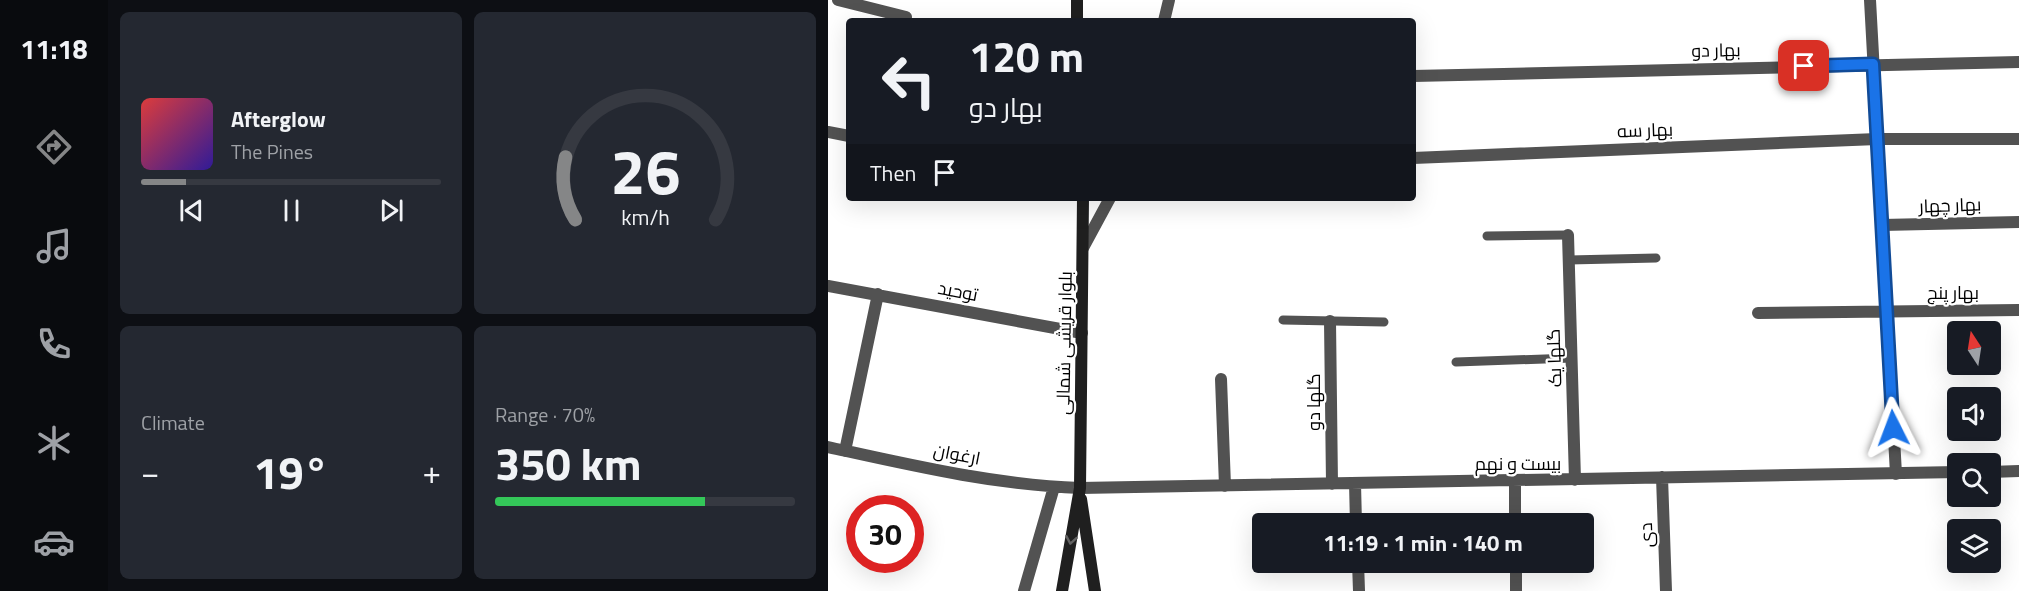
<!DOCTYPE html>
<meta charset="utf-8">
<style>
:root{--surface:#171b24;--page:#242831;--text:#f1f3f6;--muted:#9ea1a6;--line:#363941;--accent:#858687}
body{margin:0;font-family:"Titillium Web",Cairo,sans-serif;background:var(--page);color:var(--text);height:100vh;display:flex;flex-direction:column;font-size:22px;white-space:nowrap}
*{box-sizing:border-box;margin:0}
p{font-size:20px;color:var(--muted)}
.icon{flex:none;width:33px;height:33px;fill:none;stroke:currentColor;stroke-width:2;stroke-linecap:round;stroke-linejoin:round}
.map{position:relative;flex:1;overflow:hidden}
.panel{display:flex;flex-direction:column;gap:12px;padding:12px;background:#0d0f14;width:720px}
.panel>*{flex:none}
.guide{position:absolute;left:18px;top:18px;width:570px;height:183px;border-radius:6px;box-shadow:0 6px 24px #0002;background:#171b24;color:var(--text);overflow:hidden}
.needle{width:39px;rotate:348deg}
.buttons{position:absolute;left:1119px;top:321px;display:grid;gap:12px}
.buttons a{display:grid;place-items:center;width:54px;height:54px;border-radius:6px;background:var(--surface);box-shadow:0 6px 24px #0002;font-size:30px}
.speed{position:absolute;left:18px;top:495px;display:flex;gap:12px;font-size:30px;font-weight:700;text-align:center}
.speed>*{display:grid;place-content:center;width:78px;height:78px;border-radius:50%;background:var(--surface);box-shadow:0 6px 24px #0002;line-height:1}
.speed .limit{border:9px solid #d22;background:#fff;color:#111}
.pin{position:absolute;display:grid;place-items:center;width:51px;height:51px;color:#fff;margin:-26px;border-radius:12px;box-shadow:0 3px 9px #0006}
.me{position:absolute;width:66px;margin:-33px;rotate:357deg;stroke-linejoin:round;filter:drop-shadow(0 0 4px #0008)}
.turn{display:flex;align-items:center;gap:21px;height:126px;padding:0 24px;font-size:27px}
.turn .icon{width:78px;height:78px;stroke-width:2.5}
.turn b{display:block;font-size:42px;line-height:51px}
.then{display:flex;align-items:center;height:57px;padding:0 24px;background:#0003;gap:12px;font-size:22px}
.big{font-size:45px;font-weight:700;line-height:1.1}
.panel .card{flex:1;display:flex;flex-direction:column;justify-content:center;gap:9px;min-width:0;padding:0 21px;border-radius:9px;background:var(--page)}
.panel .dial{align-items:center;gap:0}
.dial svg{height:156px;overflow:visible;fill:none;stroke:var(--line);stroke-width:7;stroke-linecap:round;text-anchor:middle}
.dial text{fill:var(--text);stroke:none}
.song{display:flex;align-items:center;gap:18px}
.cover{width:72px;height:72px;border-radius:9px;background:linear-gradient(135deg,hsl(0 70% 55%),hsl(250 70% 35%))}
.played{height:6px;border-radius:3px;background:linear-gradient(90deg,var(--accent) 15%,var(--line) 15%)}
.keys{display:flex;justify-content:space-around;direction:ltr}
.heat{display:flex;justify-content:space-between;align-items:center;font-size:33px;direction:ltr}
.charge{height:9px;border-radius:4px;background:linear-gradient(90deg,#34c759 70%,var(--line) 0)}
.panel .tiles{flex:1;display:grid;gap:12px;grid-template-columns:repeat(2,1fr)}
.trip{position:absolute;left:424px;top:513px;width:342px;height:60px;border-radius:6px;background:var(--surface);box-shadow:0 6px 24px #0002;font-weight:700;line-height:60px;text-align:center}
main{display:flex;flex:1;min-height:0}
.dock{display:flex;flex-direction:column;width:108px;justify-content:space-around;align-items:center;background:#090b0e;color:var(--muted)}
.dock .icon{width:42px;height:42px}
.dock .current{color:var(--accent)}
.dock b{font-size:27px;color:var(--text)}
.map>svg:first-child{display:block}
</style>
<main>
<nav class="dock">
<b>11:18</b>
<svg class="icon current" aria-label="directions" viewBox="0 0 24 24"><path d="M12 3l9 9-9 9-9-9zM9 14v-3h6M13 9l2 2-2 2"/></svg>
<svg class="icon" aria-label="music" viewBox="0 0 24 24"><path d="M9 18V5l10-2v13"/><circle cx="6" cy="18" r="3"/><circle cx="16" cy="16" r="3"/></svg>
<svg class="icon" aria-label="phone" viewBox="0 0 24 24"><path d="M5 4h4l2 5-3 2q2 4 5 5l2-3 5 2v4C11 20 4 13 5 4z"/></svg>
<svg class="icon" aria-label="climate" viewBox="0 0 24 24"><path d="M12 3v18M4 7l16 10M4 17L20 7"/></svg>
<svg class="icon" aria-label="car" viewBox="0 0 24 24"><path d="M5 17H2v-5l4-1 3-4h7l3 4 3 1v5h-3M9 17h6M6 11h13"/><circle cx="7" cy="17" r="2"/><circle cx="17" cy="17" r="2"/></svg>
</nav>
<section class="panel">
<div class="tiles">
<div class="card">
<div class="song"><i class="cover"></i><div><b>Afterglow</b><p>The Pines</p></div></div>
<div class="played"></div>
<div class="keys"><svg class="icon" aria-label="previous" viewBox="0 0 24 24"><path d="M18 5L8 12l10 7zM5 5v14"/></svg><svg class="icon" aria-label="pause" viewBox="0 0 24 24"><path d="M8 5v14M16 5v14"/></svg><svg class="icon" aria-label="next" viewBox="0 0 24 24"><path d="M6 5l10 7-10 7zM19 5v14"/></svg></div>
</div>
<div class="card dial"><svg viewBox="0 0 100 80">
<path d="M14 69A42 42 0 1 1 86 69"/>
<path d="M14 69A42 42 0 0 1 9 37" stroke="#858687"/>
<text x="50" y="56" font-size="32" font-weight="700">26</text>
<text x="50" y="72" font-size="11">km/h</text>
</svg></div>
<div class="card"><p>Climate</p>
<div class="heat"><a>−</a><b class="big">19°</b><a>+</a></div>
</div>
<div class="card"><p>Range · 70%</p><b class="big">350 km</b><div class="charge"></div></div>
</div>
</section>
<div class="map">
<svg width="1191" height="591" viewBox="0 0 1191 591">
<rect width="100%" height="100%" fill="#fff"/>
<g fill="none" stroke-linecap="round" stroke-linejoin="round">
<path stroke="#525252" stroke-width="9" d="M659 236 740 235
M741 260 828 258
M455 320 556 322
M628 362 744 358"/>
<path stroke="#525252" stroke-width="12" d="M10 0 78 17
M1042 0 1068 474
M336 21 341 0
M585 76 1191 62
M0 132 21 136
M585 158 1049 139H1191
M1054 225 1191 222
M740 235 747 480
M255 248 282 198
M0 286 254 333
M930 313 1191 310
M502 321 504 484
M393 379 397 486
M0 447C82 465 167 485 252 488L1130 472
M17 451 50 294
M1162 472 1191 471
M834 477 838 591
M687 480V524
M527 483 528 524
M530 562 531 591
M688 562V591
M196 591 226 487"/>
<path stroke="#1f1f1f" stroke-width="12" d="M249 0V21
M253 499 267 591
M234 591 252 488 255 198"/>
</g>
<defs><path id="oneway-chevron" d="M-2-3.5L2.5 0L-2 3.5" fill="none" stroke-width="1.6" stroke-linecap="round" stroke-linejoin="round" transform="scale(1.5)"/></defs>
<use stroke="#626262" href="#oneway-chevron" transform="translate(243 540) rotate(100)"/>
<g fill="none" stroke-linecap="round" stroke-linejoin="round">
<g stroke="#114b97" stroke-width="15">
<path id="route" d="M976 66 1045 64 1065 428"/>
</g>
<use href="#route" stroke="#1a73e8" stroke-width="10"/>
</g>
<g text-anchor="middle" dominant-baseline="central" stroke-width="4.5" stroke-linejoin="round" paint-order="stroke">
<g font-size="18" fill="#000" stroke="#fff">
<text transform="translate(888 50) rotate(-1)">بهار دو</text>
<text transform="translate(817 130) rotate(-2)">بهار سه</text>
<text transform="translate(1122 205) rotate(-2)">بهار چهار</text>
<text transform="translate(130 291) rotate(11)">توحید</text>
<text x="1125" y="292">بهار پنج</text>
<text transform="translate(236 343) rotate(-89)">بلوار قریشی شمالی</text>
<text transform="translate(726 358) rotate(-92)">گلها یک</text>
<text transform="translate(485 402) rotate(-90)">گلها دو</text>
<text transform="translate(129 454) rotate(11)">ارغوان</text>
<text x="690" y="463">بیست و نهم</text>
<text transform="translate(818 535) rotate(-92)">دی</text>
</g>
</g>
</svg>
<div class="buttons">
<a><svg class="needle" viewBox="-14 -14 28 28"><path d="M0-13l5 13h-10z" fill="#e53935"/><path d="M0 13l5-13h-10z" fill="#9ea1a6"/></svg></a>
<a><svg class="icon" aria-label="sound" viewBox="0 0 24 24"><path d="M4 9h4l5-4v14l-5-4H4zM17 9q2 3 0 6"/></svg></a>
<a><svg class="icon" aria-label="search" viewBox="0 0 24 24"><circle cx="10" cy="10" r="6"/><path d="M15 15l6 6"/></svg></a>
<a><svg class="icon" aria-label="layers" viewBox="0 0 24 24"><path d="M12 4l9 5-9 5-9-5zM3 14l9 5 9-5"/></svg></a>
</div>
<div class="speed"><div class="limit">30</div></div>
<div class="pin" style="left:976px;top:66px;background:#d93025"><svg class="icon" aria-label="arrive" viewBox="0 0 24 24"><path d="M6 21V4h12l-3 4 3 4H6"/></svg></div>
<svg class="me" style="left:1065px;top:428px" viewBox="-20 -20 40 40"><path d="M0-17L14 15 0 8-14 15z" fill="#1a73e8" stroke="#fff" stroke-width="4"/></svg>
<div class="trip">11:19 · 1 min · 140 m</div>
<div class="guide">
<div class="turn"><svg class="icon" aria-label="left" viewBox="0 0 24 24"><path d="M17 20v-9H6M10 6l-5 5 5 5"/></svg><div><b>120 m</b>بهار دو</div></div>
<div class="then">Then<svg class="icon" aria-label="arrive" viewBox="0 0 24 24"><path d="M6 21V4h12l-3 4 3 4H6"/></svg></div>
</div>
</div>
</main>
